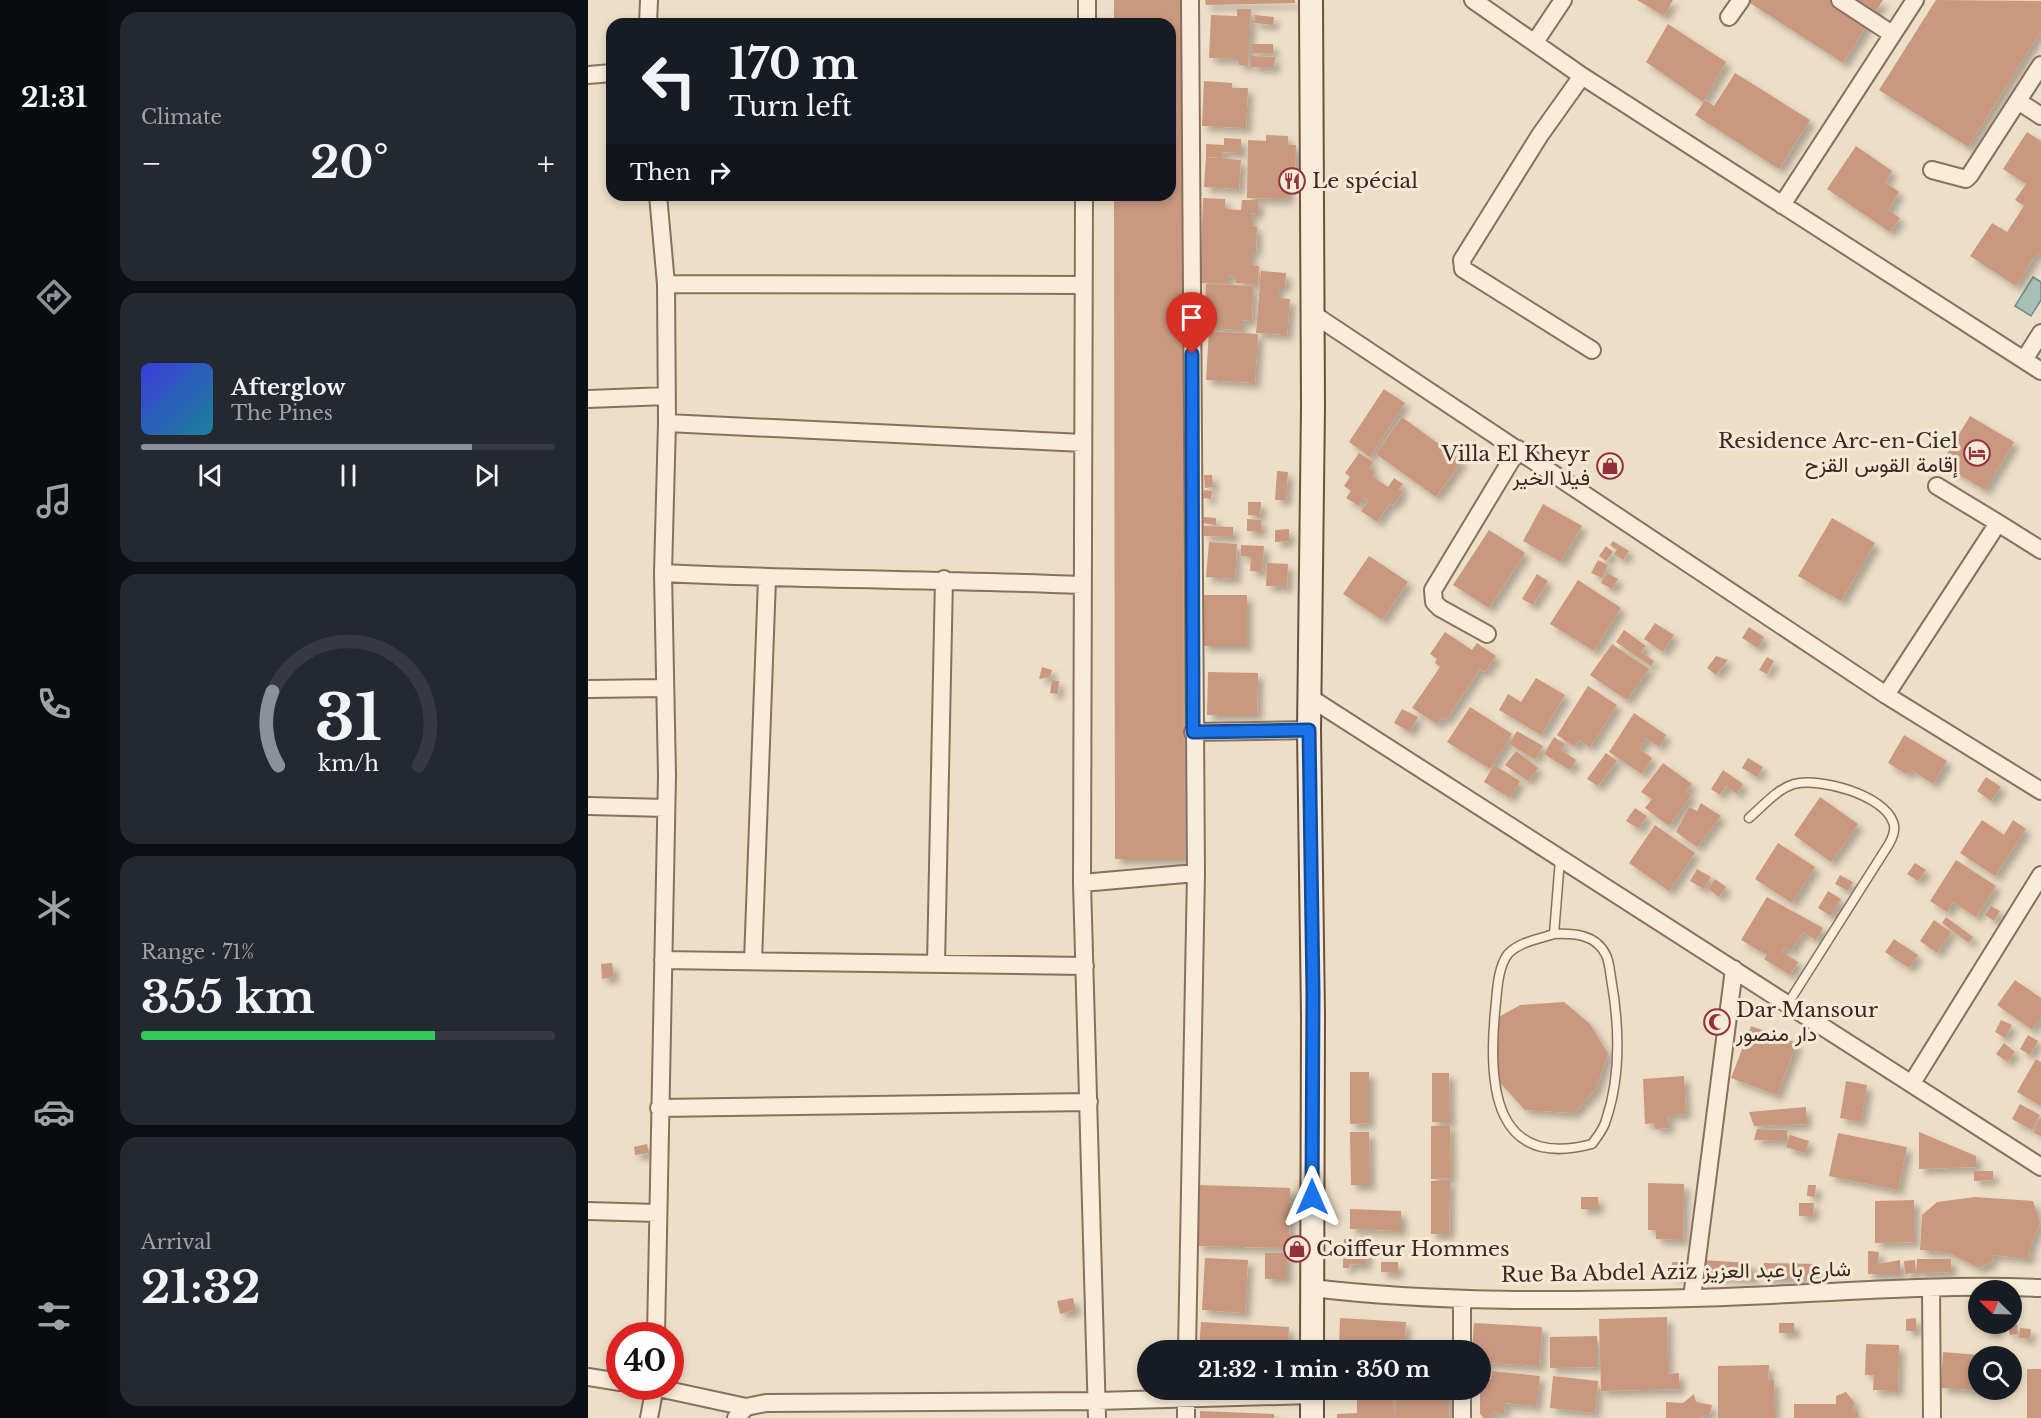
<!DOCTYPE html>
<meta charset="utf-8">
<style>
:root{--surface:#171b24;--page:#242831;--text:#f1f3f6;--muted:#9ea1a6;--line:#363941;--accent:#8c9099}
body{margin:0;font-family:"Libre Baskerville",Vazirmatn,serif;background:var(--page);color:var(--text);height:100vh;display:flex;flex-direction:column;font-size:22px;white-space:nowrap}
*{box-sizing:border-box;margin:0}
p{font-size:20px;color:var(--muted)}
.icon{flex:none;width:33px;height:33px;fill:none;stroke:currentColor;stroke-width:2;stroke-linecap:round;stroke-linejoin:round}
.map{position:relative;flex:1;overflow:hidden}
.side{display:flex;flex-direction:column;gap:12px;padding:12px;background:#0d0f14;width:480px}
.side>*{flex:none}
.top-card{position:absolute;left:18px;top:18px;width:570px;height:183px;border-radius:18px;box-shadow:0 3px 9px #0003;background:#171b24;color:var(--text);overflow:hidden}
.needle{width:39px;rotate:293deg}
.buttons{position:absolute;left:1380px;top:1280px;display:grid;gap:12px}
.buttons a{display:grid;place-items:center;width:54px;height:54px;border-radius:50%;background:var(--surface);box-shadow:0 3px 9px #0003;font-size:30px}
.speed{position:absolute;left:18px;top:1322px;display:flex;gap:12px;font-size:30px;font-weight:700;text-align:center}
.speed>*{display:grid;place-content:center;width:78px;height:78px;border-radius:50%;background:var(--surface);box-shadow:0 3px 9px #0003;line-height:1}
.speed .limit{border:9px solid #d22;background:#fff;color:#111}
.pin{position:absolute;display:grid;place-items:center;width:51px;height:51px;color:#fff;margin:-62px -26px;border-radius:50% 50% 50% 0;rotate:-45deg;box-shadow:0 0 6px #0007}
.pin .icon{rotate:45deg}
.me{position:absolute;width:66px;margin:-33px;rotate:0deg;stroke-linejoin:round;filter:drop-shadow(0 0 4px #0008)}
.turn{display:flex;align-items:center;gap:21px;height:126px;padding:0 24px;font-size:27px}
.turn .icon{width:78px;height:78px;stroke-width:2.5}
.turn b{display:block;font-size:42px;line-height:51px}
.then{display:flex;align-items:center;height:57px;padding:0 24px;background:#0003;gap:12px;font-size:22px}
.big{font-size:45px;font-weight:700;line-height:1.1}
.side .widget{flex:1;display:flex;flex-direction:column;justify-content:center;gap:9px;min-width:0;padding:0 21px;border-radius:18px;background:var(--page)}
.side .dial{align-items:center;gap:0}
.dial svg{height:156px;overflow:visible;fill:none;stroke:var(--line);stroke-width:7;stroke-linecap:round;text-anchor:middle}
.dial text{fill:var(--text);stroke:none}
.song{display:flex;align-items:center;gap:18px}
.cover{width:72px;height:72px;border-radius:9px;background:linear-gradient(135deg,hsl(240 70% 55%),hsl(190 70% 35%))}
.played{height:6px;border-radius:3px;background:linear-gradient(90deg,var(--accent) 80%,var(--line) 80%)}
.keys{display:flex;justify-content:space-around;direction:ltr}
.heat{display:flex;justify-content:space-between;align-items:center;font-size:33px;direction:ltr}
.charge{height:9px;border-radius:4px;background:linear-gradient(90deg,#34c759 71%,var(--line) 0)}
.trip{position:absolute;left:549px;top:1340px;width:354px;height:60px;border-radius:30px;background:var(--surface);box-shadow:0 3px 9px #0003;font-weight:700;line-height:60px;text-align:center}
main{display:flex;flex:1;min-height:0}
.dock{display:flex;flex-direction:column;width:108px;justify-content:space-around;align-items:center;background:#090b0e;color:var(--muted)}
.dock .icon{width:42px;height:42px}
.dock .on{color:var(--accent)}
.dock b{font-size:27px;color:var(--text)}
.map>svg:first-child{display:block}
</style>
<main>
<nav class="dock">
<b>21:31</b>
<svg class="icon on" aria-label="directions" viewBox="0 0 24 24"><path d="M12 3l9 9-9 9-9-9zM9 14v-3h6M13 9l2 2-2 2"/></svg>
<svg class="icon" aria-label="music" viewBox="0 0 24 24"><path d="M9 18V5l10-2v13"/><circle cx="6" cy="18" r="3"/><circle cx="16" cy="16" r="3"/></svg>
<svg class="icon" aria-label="phone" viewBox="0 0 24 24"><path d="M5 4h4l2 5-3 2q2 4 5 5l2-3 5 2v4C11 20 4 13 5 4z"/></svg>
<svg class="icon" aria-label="climate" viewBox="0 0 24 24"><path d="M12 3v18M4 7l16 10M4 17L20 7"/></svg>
<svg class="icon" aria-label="car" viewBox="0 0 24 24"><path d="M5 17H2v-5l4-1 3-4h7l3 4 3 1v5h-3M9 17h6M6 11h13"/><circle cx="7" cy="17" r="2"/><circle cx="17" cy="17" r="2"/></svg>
<svg class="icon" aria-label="filters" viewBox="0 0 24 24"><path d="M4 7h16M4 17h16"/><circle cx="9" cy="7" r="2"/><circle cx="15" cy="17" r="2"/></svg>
</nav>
<section class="side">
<div class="widget"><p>Climate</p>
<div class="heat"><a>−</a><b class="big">20°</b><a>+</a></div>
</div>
<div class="widget">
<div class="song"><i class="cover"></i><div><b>Afterglow</b><p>The Pines</p></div></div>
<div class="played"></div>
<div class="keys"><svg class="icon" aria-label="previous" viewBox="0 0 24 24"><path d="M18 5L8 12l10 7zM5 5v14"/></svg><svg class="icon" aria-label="pause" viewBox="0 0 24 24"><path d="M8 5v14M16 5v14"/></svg><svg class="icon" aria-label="next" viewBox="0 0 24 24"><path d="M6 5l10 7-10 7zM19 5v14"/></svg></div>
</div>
<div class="widget dial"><svg viewBox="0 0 100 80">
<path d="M14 69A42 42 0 1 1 86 69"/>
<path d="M14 69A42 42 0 0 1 11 31" stroke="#8c9099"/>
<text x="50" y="56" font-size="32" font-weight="700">31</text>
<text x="50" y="72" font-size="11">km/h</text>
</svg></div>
<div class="widget"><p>Range · 71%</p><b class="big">355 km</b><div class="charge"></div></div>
<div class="widget"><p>Arrival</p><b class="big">21:32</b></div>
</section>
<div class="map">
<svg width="1453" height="1418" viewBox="0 0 1453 1418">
<defs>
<filter id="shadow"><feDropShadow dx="5.5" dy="5.5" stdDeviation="3" flood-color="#0004"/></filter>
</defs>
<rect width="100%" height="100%" fill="#eddec7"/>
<path fill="#a8c1b7" stroke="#6f8f84" stroke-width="1.5" d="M1445 277 1453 282V300L1443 316 1427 306Z"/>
<path fill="#c9987f" filter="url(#shadow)" d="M526 0H595L596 859H527L526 195H582V24H526Z
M617 0H707V3L618 5Z
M1049 0H1085L1076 16Z
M1163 0H1295L1255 63 1162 3Z
M1348 0 1453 1V31L1380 147 1291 90Z
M649 9H663L660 66 651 65V59L621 58 623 15 649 16Z
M667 15 686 17 685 25 666 23Z
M1080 24 1138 62 1115 102 1058 62Z
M664 44H685V53H664Z
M663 56 687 57 686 68 663 67Z
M1147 73 1222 120 1191 169 1107 115 1117 100 1126 106Z
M616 81 644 83V88H660L658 128 614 126Z
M1439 132 1453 141V256L1449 253 1428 286 1382 256 1404 223 1419 232 1436 206 1427 200 1438 184 1415 169Z
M678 135 700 136V145H708L707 177H700V199L659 198 660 140 678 141Z
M636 138 653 139V153L635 152 634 157H618V144L636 145Z
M1268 146 1304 171 1297 182 1311 192 1300 210 1312 218 1302 232 1239 189Z
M618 157 653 160 651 189 616 187Z
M615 198 637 199V209L653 210 654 200H670V214L663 213V226L669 227 668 251H663V266H671L670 284 648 283V276L640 275V284L612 283Z
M673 271 698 273 697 287H690V298L702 299 699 335 668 333Z
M618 284 665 286 664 321 654 320V330L616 328Z
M621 331 670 334 667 383 618 380Z
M796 389 817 403 782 457 761 442Z
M1382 416 1426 442 1397 490 1353 464Z
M814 417 874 461 848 497 788 454Z
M771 453 785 462 781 468 787 472 784 476 800 487 806 478 815 484 811 489 815 492 805 505 802 503 789 522 773 511 781 500 776 498 771 506 758 498 763 491 756 486 762 477 757 473Z
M689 471 700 472 698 500H687Z
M616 475H624L625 487 617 488Z
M616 490 624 491 623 499 615 498Z
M660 502H673L672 516 660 515Z
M955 504 994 526 973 562 935 541Z
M616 517 628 518V525L615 523Z
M1244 518 1287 543 1253 601 1210 576Z
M659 519 673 520V532L659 531Z
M616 526 645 527V537L616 536Z
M701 529V541L687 542V530Z
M901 530 937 553 901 608 865 585Z
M1025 541 1041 551 1035 560 1026 554 1029 550 1022 545Z
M621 542 649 544 647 579 618 577Z
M653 545 676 546 674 572 662 571 663 557 653 556Z
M1018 546 1025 552 1018 561 1011 556Z
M781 556 820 582 794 620 755 594Z
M1010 560 1020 565 1014 578 1003 573Z
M679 563 700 564 699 587 678 586Z
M1019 573 1030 579 1024 589 1013 583Z
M949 574 960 581 945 605 934 599Z
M990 580 1033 608 1006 651 962 624Z
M615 595H659V646H614Z
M1067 623 1086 635 1075 652 1056 639Z
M1161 627 1176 637 1170 648 1154 638Z
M1036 630 1058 646 1053 652 1066 661 1063 666 1028 642Z
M857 632 884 650 889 643 908 656 897 672 892 669 858 720 854 717 849 724 824 708 852 667 847 663 849 659 842 654Z
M1024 644 1061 669 1039 700 1002 675Z
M1128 656 1140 660 1128 675 1119 668Z
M1179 657 1186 661 1179 674 1171 670Z
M454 667 464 670 462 677 451 679Z
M620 672 670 673 669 715H619Z
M948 678 977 695 953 735 911 710 920 694 933 702Z
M464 680 471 681 470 694 462 693Z
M1000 686 1029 705 1002 747 991 740 987 747 969 735Z
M882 707 924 734 902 769 859 742Z
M814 709 830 717 822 732 806 723Z
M1046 713 1078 735 1071 747 1058 738 1051 749 1064 758 1054 774 1021 752Z
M929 731 955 746 947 759 921 744Z
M1316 735 1359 761 1345 784 1324 770 1318 774 1300 763Z
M966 737 977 744 973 750 988 760 982 770 956 754Z
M928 751 950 768 940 781 917 765Z
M1018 753 1029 761 1010 786 999 779Z
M1160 758 1175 767 1169 777 1154 768Z
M1075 763 1104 784 1098 792 1103 796 1081 826 1057 808 1064 799 1053 792Z
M906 765 932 781 922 798 896 782Z
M1135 770 1155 784 1149 794 1138 786 1132 795 1123 789Z
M1398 777 1413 787 1403 801 1389 791Z
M1232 797 1270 824 1243 862 1206 835Z
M1113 803 1133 816 1109 847 1088 832 1101 807 1109 811Z
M1047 808 1059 816 1051 829 1038 821Z
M1394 820 1416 835 1425 820 1438 829 1407 876 1372 853Z
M1067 825 1107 853 1081 891 1041 863Z
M1190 843 1227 867 1204 903 1167 879Z
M1368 860 1408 886 1388 917 1365 902 1359 912 1342 901Z
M1327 863 1338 870 1330 881 1319 874Z
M1109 869 1123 877 1116 889 1102 881Z
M1252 875 1265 882 1260 891 1247 884Z
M1127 879 1138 887 1131 897 1120 889Z
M1240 891 1253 899 1243 916 1230 908Z
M1179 897 1235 928 1228 940 1215 932 1203 951 1196 947 1194 952 1210 962 1202 975 1176 959 1179 955 1153 940Z
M1403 906 1412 911 1406 921 1397 915Z
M1358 917 1385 937 1381 943 1354 923Z
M1346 920 1363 932 1349 953 1332 941Z
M1306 939 1330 955 1321 968 1297 952Z
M24 963 26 977 14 979 13 964Z
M1427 980 1453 998V1017L1444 1030 1409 1005Z
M976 1002 1002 1024 1020 1054 1008 1089 986 1113 937 1110 907 1077 911 1017 932 1005Z
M1413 1020 1424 1025 1417 1038 1407 1032Z
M1163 1026 1209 1043 1189 1095 1143 1078Z
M1440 1035 1450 1041 1442 1055 1432 1049Z
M1416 1043 1427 1052 1419 1062 1408 1054Z
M1448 1059 1453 1062V1106L1429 1092Z
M762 1072H781V1123L762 1124Z
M844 1073H861L862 1122H844Z
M1096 1076 1098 1114 1080 1115 1081 1128 1067 1129 1066 1123 1057 1124 1055 1079Z
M1258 1081 1279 1085 1273 1122 1252 1118Z
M1432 1104 1452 1115 1444 1130 1424 1119Z
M1218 1107V1124L1166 1126 1161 1112Z
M1451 1119H1453V1136L1446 1133Z
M862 1125 863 1178 843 1179V1126Z
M1169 1129 1199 1130V1141L1166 1140Z
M762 1132H781L782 1185H763Z
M1331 1132 1388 1156V1167L1331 1169Z
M1250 1133 1319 1147 1310 1190 1241 1176Z
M1202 1135 1221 1141 1217 1153 1198 1147Z
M59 1144 61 1153 47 1155 46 1147Z
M1386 1171H1405V1180L1386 1181Z
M843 1181H862L861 1234H843Z
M1060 1183 1096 1184 1095 1240 1068 1239V1230H1060Z
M610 1185 702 1188 701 1248 609 1246Z
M1220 1185H1228L1227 1197 1219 1196Z
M993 1197H1010V1209H993Z
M1387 1197 1445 1201 1452 1223 1442 1247 1441 1259 1405 1255 1404 1262 1391 1268 1359 1252 1332 1250 1334 1215 1349 1202Z
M1326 1200V1242L1287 1243V1201Z
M1211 1203H1226L1225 1216H1211Z
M762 1209 813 1211V1231L762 1229Z
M756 1239 779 1240 778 1265 762 1264 761 1268H755Z
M1280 1251 1291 1252 1290 1264 1312 1260V1274H1280Z
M677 1253H699V1279H677Z
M617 1258 660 1260 657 1313 614 1310Z
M1329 1259H1363V1272L1329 1273Z
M1113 1260 1162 1263 1167 1279 1112 1276Z
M1327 1260V1273L1317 1274 1316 1261Z
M793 1262H810V1273L793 1272Z
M1084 1262H1095L1094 1275H1083Z
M1176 1263 1228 1264V1278H1175Z
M485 1298 488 1310 472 1314 469 1301Z
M1079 1317 1080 1374 1091 1373V1389L1013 1391 1011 1319Z
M752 1318 818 1322 816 1350H751Z
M1328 1318V1331H1318V1319Z
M613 1322 701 1327 699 1350H611Z
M886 1323 954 1327 952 1366 899 1363V1368H892V1350H884Z
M1191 1323H1206L1207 1333H1191Z
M1397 1323H1409V1332L1397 1331Z
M1429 1324 1430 1334 1422 1335 1420 1326Z
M1432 1328 1443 1329 1442 1339 1431 1338Z
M1009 1336V1367L962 1368V1337Z
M1278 1344 1311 1345 1310 1391 1285 1390 1286 1375H1277Z
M1355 1352 1390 1355V1390L1353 1388Z
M1181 1365 1180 1380H1186L1187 1418H1130V1366Z
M1439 1369H1453V1418H1439Z
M904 1371 952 1376 948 1406 917 1403 916 1413 904 1412 903 1418H896L892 1414V1385L897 1379H903Z
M965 1376 1010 1381 1007 1413 962 1408Z
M769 1389H805L806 1418H749V1414L769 1413Z
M808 1389H862L861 1418H807Z
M1258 1392 1266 1402 1265 1412H1270V1418H1206V1404H1248V1396Z
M1106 1394 1108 1402 1124 1405 1122 1414 1110 1418H1078V1402L1095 1403Z
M612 1411 686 1414V1418H612Z"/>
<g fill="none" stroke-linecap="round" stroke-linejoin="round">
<g stroke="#88705d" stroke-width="11">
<path id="lane" d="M1161 818C1175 806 1189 789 1206 784 1231 777 1296 795 1305 822 1308 829 1305 837 1301 844L1199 1005
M966 934C951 939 931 942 920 954 909 968 909 995 907 1012 900 1086 906 1170 1004 1144 1009 1137 1016 1129 1018 1120 1033 1076 1031 1023 1023 978 1022 971 1021 961 1018 955 1008 934 985 933 966 934L972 859"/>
</g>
<g stroke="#88705d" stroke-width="20">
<path id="street" d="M885 0 994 76 1453 371
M1252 0 1304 34
M1141 17 1153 0
M60 24 61 0
M499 24V0
M947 42 975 0
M0 75 24 73
M994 76 952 135 874 260 875 269 1004 350
M1430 101 1453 116
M1344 170 1378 179 1382 175 1453 65
M496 195 494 883 509 1418
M1194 205 1327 0
M78 284 495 285
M725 314 1298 695 1453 791
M1436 360 1453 333
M0 399 79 396
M79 423 495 443
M1410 523 1453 550
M75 573C214 580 354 579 494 585
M899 634 852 608 846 602 845 590 930 449
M0 689 77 688
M1298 695 1410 523 1349 486
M721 697 1453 1167
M605 732 721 730
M0 806 78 808
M494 883 608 873
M75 960 497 966
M165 961 179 579
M348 964 356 579
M1324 1083 1453 875
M71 1108 501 1102
M0 1211 69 1213
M724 1288C849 1303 978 1301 1104 1298 1220 1295 1337 1283 1453 1288
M1343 1288 1344 1418
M1104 1298 1146 969
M874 1299V1350
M68 1335 79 775 75 573 79 423 78 284 70 195
M599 1350 608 873 602 0
M0 1377 32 1382
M61 1386 158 1407
M874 1389V1418
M61 1418 67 1386
M148 1418 158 1407 178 1403 509 1401 724 1395
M598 1418V1389"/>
</g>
<g stroke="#6a5240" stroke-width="26">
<path id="secondary" d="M723 0 725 407 721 730 725 1015 724 1350
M724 1418V1389"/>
</g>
<use href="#lane" stroke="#f8ecda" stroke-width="8"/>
<use href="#street" stroke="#f8ecda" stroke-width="16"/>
<use href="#secondary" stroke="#f8ecda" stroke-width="22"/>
</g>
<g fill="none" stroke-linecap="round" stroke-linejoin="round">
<g stroke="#114b97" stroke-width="15">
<path id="route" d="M604 354 605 732 721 730 725 992 724 1197"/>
</g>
<use href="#route" stroke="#1a73e8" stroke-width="10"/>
</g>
<defs>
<g id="restaurant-ring" transform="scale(1.35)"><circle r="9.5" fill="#f4e9d7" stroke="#943039" stroke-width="1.5"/><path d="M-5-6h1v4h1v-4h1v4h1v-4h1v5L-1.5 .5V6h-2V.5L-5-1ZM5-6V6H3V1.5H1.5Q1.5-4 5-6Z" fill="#943039"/></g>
<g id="hotel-ring" transform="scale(1.35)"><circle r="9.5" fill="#f4e9d7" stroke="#943039" stroke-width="1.5"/><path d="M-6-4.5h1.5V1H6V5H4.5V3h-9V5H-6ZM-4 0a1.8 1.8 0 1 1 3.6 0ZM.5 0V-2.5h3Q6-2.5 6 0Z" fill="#943039"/></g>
<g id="shop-ring" transform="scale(1.35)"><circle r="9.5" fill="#f4e9d7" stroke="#943039" stroke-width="1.5"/><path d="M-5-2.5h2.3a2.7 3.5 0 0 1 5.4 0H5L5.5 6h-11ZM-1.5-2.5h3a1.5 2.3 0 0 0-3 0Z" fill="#943039"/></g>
<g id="mosque-ring" transform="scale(1.35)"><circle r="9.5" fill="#f4e9d7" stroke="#943039" stroke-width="1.5"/><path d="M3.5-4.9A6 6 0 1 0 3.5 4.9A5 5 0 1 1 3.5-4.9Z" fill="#943039"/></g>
</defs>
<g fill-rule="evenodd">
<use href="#restaurant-ring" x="704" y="181"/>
<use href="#hotel-ring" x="1389" y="453"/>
<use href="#shop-ring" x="1022" y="466"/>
<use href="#mosque-ring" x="1129" y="1022"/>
<use href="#shop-ring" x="709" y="1249"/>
</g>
<g text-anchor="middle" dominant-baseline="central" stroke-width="6" stroke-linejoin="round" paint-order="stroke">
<g font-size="21" fill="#392a20" stroke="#f4e9d7" text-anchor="start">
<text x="724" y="181">Le spécial</text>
<text x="1370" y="441" text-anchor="end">Residence Arc-en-Ciel<tspan x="1370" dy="24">إقامة القوس القزح</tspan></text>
<text x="1002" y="454" text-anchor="end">Villa El Kheyr<tspan x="1002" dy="24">فيلا الخير</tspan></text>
<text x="1148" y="1010">Dar Mansour<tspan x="1148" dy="24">دار منصور</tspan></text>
<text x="728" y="1249">Coiffeur Hommes</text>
</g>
<g font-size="21" fill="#392a20" stroke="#f4e9d7">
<text transform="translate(1088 1272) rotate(-1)">Rue Ba Abdel Aziz شارع با عبد العزيز</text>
</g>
</g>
</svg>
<div class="buttons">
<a><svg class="needle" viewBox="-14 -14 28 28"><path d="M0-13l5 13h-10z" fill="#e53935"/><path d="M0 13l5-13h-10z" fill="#9ea1a6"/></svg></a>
<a><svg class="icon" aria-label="search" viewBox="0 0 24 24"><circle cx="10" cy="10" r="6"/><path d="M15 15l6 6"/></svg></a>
</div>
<div class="speed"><div class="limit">40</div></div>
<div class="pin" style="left:604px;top:354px;background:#d93025"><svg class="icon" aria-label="arrive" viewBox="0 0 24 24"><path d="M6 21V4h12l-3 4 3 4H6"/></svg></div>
<svg class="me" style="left:724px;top:1197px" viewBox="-20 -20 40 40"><path d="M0-17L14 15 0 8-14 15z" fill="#1a73e8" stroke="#fff" stroke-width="4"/></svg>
<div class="trip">21:32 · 1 min · 350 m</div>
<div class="top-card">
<div class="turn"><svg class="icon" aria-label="left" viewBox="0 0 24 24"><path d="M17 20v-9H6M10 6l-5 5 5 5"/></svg><div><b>170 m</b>Turn left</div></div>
<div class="then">Then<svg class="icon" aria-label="right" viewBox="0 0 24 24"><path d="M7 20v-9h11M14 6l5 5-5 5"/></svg></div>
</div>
</div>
</main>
